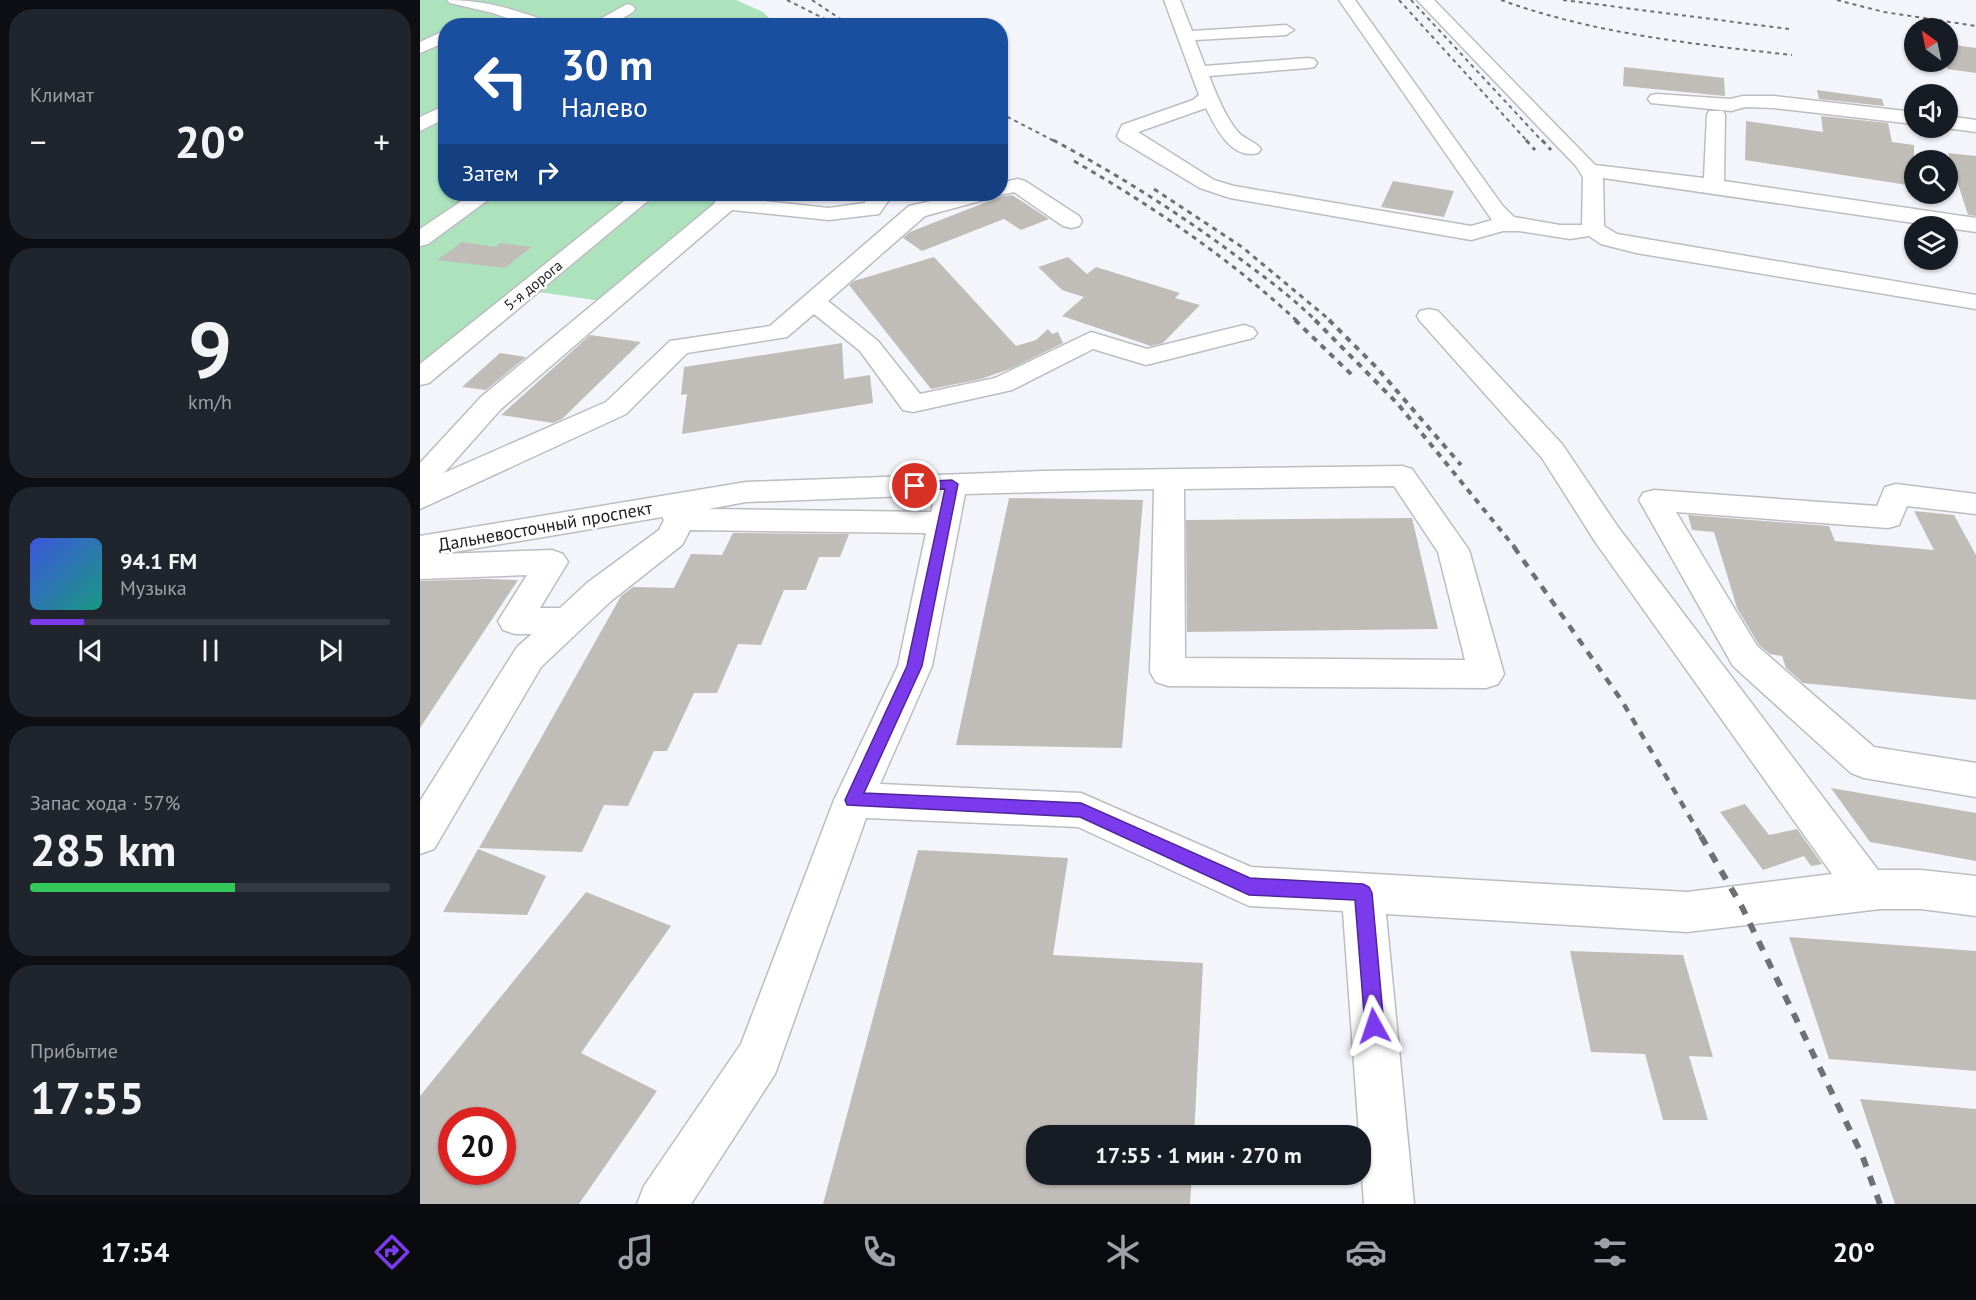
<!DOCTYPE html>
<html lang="ru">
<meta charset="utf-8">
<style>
:root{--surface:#171b24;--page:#20242c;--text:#f1f3f6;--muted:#9ea1a6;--line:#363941;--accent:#7c3aed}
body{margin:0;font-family:"PT Sans",sans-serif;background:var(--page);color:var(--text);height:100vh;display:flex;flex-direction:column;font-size:22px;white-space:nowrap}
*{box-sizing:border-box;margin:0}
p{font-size:20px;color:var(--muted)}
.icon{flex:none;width:33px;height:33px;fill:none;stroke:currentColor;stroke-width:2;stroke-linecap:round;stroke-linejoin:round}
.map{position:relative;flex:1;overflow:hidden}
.details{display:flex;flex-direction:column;gap:9px;padding:9px;background:#0d0f14;width:420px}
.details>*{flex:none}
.top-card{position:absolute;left:18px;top:18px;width:570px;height:183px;border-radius:24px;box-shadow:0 2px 4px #0004;background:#1a4fa0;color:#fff;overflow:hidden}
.needle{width:39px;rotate:327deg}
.controls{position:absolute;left:1484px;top:18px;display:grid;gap:12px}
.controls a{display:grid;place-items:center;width:54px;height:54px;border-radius:50%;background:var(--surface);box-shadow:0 2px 4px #0004;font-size:30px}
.speed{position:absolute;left:18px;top:1107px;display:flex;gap:12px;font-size:30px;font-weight:700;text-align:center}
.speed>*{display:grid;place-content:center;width:78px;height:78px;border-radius:50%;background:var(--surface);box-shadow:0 2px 4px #0004;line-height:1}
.speed .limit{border:9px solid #d22;background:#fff;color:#111}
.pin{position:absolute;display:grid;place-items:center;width:51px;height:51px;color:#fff;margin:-26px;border:3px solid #fff;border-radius:50%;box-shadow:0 2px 6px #0007}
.me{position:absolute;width:66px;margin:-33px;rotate:355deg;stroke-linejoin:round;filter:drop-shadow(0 0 4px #0008)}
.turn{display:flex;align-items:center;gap:21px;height:126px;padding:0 24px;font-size:27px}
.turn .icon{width:78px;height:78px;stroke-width:2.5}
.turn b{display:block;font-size:42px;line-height:51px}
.then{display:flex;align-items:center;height:57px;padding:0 24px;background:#0003;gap:12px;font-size:22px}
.big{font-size:45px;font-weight:600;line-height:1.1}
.details .card{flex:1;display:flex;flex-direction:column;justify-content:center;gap:9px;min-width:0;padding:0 21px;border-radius:24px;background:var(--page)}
.details .dial{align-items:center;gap:0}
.dial b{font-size:78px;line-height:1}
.song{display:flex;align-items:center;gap:18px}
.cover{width:72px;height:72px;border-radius:9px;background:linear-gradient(135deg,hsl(230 70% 55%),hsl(170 70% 35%))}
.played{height:6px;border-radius:3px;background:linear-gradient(90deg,var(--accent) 15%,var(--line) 15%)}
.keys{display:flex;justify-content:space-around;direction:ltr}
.heat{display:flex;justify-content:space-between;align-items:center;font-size:33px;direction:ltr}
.charge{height:9px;border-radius:4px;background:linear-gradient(90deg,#34c759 57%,var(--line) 0)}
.trip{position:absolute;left:606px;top:1125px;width:345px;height:60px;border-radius:24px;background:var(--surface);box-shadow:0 2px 4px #0004;font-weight:600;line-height:60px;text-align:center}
.dock{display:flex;height:96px;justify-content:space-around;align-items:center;background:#090b0e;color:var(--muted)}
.dock .icon{width:42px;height:42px}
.dock .on{color:var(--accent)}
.dock b{font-size:27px;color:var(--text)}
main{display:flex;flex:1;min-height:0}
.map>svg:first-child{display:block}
</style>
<main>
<section class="details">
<div class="card"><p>Климат</p>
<div class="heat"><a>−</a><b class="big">20°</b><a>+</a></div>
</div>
<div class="card dial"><b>9</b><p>km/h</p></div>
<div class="card">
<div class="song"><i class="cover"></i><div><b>94.1 FM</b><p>Музыка</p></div></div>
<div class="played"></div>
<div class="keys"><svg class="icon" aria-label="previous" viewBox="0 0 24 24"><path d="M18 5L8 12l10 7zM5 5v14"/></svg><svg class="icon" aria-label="pause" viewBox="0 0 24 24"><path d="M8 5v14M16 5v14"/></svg><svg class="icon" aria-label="next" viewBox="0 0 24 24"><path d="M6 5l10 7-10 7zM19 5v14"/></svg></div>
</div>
<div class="card"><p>Запас хода · 57%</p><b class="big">285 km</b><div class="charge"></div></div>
<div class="card"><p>Прибытие</p><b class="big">17:55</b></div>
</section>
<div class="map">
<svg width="1556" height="1204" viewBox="0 0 1556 1204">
<rect width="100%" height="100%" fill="#f4f5fb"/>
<path fill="#ace3bd" d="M0 0H316L343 12 356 25 26 26V194H311L285 217 181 301 111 291 0 375Z"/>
<path fill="#c0bcb7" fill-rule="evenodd" d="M1527 44 1556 48V73L1527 69Z
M1204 67 1304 78 1305 96 1203 86Z
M1397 90 1462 99 1464 106 1399 99Z
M1401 116 1468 123 1472 142 1494 145V186L1325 160 1326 121 1403 132Z
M1528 153 1556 156V216L1548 215Z
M973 181 1034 191 1024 217 961 207Z
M592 195 629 219 601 230 584 219 502 251 483 238 490 232 579 197Z
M42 242 76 247 80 243 111 247 85 268 17 260Z
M514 257 596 346 616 340 628 329 632 334 638 332 643 343 592 368 561 379 511 389 429 285 434 281Z
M648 257 667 274 676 267 760 293 755 298 780 305 743 343 731 346 642 316 664 297 642 290 618 267Z
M170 335 221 342 142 419 133 423 81 415Z
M422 343 424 379 450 375 453 403 262 434 267 394 261 395 264 367Z
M80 353 106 357 66 390 42 387Z
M589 498 723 500 702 748 536 745Z
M1494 511 1534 515 1556 555V700L1383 683 1366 668 1362 656 1350 654 1339 645 1317 608 1294 532 1272 530 1268 515 1409 526 1415 541 1514 550Z
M992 518 1018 629 767 632 766 520Z
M313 533 429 534 420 557H399L386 590H364L341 645 318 644 297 693H274L247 751H234L208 806 184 805 162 852 59 848 201 596 213 587 254 588 271 554 302 555Z
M66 579 98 580 0 728V581Z
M1411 788 1556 813V861L1450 842Z
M1325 804 1349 835 1377 829 1402 864 1391 866 1384 856 1343 870 1300 812Z
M58 849 126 876 107 915 23 912Z
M498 850 648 858 633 955 783 963 774 1136H616V1174H772L770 1204H403Z
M166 892 251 926 161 1053 237 1091 159 1204H0V1096ZM32 1120H82V1172H32Z
M1369 937 1556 951V1071L1409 1059Z
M1150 951 1263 955 1293 1057 1269 1056 1288 1120H1243L1225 1054 1171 1052Z
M1440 1099 1556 1109V1204H1475Z"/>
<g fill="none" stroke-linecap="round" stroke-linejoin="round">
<g stroke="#bcbdc3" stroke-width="3">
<path id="minor" d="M27 0C68 0 94 10 133 23L135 26H110L73 13 30 3Z
M744 0H760L772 31 866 25 874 30 866 35 775 40 785 66 888 58 894 59 897 63 894 67 888 68 789 76C797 95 805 117 818 132 824 139 835 141 841 149L838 153C811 160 796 128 786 108L718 132 794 180 814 186 1051 226 1072 220 919 0H935L1082 205 1094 217 1140 225H1162L1163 177 1156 166 997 0H1014L1175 165 1284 178 1287 115 1289 111H1303L1305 115 1304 181 1556 218V232L1183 178 1184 226 1197 234 1556 295V309L1216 253 1181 244 1169 236 1150 239 1099 231H1083L1051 240 810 198 780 188 700 140 697 136 702 125 773 100 779 95Z
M207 4 213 6 215 9 213 12 189 26H168Z
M26 30V42L0 53V42Z
M1237 94 1310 99 1323 96H1354L1494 112V124L1354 108 1325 107 1311 111 1231 103 1228 99 1231 95Z
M26 105V118L0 131V117Z
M1527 116 1556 120V132L1526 128Z
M598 179 605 181 659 216 662 221 659 226 651 228 643 226 594 192 580 195 574 194 571 198 505 216 408 301 458 341 500 394 575 378 671 332 727 349 824 325 833 328 837 333 833 338 726 365 673 349 592 390 493 412 483 410 440 351 394 314 367 337 267 353 206 414 0 509V463L61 397 294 204C300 191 315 194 328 194L325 199 409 208 444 203 452 194H473L459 214 409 220 312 210 81 409 24 473 186 402 250 341 350 326 489 206 541 194H580V183Z
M52 194H76L8 244 0 246V229Z
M213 194H236L9 383 0 385V364Z
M1009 309 1018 311 1142 444 1198 527 1458 870H1501L1556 876V916L1501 909H1460L1267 932 966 914 994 1204H944L923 911 829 906 658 827 446 818 355 1074 271 1204H217L224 1186 321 1044 414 800 478 666 506 533 270 530 262 545 191 601 121 667 14 849 0 854V801L97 647 112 634H95L83 630 78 621 107 575 0 579V536L326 482 622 471 982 466 992 469 1049 550 1084 674 1078 684 1066 688 748 686 736 682 730 672 734 489 545 494 512 666 460 784 661 793 831 867 1267 892 1412 874 1176 543 1122 458 1000 321 997 316 1000 311ZM974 486 1018 552 1045 660 765 658 764 489ZM515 495 511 512 288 509 326 502ZM242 517 244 520 239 530 167 583 140 608H120L148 562 143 554 132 550 22 554Z
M1476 484 1556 494V514L1487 506 1479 525 1468 528 1256 512 1337 646 1454 747 1556 763V797L1444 778 1431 773 1313 666 1219 500 1223 493 1234 490 1457 506 1465 487Z"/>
</g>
<use href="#minor" fill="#fff" fill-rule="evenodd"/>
<path stroke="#707074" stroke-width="2" stroke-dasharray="4 4" stroke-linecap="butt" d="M367 0 419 26
M392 0 431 26
M979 0 1108 142
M991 0 1123 142
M1081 0C1175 34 1273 44 1372 55
M1143 0 1369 29
M1417 0 1464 12 1556 26
M580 113 636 142"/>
<path stroke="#707074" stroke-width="3" stroke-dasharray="5 5" stroke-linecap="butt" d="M633 140C697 174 757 212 815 255 843 276 871 296 896 321
M1106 140 1115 150
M1122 140 1131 150
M654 161C734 207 809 258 877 321
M734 189 822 247 911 321"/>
<path stroke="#707074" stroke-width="4" stroke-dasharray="6 6" stroke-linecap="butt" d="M875 320 933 376
M895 320 977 403 1096 549
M909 320 957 368 1041 465"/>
<path stroke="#707074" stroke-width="4.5" stroke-dasharray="8 8" stroke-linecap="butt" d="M1094 547 1202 701 1282 838"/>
<path stroke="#707074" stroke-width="6" stroke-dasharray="10 10" stroke-linecap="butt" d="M1281 836 1322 907 1442 1155 1460 1204"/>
</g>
<path fill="#7c3aed" stroke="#51269a" stroke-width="1.5" d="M532 480 538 484 502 666 444 793 661 803 830 878 943 884 949 887 952 893 964 1026 961 1033 954 1036 948 1033 945 1026 935 900 829 895 660 817 427 805 425 800 487 666 525 489 495 490 489 486 495 482Z"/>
<g text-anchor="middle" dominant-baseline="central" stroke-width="4.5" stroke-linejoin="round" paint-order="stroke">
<g font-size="15" fill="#202022" stroke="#fff">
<text transform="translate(113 285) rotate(-39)">5-я дорога</text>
</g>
<g font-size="18" fill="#202022" stroke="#fff">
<text transform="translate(125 526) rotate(-10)">Дальневосточный проспект</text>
</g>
</g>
</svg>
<div class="controls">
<a><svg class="needle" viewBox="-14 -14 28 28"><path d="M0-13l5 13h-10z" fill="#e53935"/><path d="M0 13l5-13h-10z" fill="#9ea1a6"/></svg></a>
<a><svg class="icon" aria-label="sound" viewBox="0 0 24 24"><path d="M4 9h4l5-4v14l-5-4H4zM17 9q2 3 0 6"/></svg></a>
<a><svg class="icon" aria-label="search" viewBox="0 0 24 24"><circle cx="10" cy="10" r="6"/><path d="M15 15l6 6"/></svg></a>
<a><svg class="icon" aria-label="layers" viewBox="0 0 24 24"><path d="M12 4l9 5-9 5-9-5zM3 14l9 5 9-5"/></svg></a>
</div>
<div class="speed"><div class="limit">20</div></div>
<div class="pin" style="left:495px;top:486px;background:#d93025"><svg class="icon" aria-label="arrive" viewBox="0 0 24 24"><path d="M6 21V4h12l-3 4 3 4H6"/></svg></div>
<svg class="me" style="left:954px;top:1026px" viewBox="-20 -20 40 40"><path d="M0-17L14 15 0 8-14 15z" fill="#7c3aed" stroke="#fff" stroke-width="4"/></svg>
<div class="trip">17:55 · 1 мин · 270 m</div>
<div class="top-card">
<div class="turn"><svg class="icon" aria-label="left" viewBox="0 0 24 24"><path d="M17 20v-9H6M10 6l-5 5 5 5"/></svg><div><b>30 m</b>Налево</div></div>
<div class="then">Затем<svg class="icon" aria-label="right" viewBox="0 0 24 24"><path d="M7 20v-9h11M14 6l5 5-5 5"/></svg></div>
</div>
</div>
</main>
<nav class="dock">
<b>17:54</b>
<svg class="icon on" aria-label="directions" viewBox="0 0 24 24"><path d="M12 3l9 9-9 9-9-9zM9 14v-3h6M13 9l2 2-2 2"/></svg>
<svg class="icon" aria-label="music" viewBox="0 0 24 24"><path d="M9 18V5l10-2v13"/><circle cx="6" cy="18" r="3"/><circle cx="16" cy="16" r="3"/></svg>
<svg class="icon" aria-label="phone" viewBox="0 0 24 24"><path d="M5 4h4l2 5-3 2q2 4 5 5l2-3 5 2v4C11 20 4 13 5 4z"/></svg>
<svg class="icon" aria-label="climate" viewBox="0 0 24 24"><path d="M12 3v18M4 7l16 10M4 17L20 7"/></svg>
<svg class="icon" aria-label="car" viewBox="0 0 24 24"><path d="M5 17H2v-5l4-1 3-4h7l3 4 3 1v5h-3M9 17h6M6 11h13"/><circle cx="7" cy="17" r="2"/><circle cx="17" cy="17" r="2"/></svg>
<svg class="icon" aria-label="filters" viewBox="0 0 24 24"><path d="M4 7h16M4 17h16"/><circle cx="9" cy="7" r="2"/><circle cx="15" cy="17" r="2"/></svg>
<b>20°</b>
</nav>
